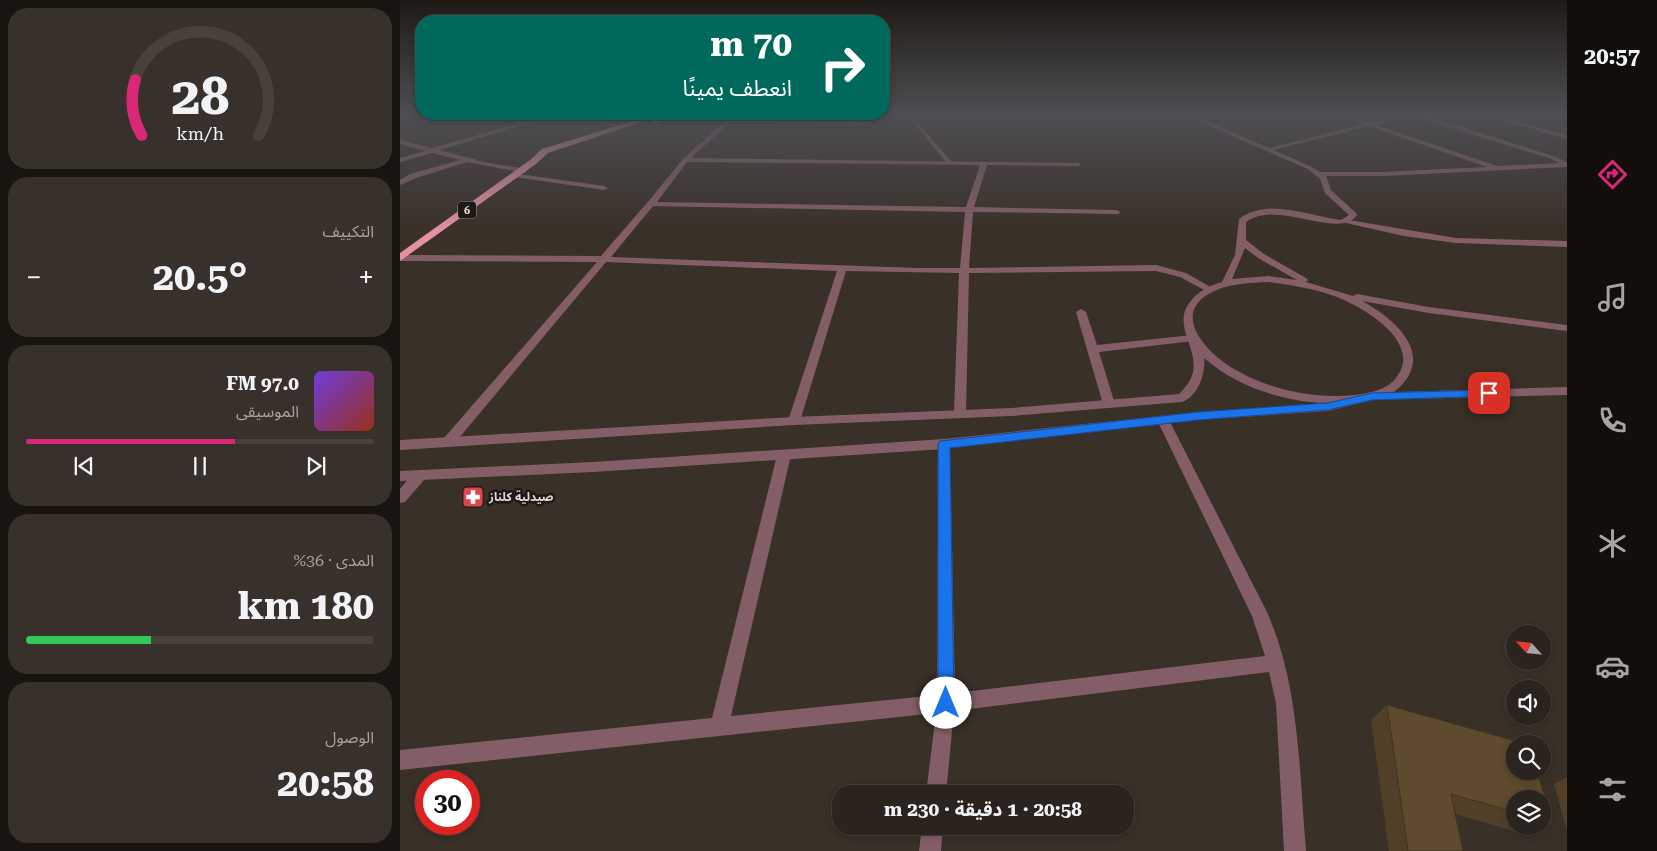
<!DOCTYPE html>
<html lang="ar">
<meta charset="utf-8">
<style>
:root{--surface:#2b241e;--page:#37302b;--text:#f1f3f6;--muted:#a6a4a4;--line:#47413c;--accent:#db2777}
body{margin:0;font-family:"Roboto Serif","Noto Sans Arabic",serif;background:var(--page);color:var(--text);direction:rtl;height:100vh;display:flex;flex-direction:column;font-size:19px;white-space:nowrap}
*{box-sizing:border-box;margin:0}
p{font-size:16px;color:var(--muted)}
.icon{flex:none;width:28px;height:28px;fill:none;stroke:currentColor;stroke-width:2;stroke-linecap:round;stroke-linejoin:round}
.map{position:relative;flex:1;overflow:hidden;direction:ltr}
.details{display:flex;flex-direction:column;gap:8px;padding:8px;background:#181410;width:400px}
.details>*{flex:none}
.hud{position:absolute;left:15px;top:15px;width:475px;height:105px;border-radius:20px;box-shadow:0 2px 8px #0003,0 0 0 1px var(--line);direction:rtl;background:#00695c;color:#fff;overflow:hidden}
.needle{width:32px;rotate:297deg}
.controls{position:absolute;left:1106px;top:625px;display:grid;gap:10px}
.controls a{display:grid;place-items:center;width:45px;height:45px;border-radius:50%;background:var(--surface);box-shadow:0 2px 8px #0003,0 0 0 1px var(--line);font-size:25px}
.speed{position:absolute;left:15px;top:770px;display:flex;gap:10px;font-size:25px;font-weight:700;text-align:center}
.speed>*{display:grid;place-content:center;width:65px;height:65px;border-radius:50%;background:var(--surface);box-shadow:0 2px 8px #0003,0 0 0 1px var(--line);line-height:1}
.speed .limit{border:8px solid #d22;background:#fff;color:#111}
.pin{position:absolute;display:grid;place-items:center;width:42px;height:42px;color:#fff;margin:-21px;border-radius:10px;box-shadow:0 2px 8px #0006}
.me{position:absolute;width:55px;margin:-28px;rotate:0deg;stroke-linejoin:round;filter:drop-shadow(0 0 4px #0008)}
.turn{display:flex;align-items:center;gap:18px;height:105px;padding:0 15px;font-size:22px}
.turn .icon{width:65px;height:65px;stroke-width:2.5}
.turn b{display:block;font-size:35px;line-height:42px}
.big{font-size:38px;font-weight:700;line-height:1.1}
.details .card{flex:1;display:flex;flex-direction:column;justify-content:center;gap:8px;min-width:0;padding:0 18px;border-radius:20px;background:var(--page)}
.details .dial{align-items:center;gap:0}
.dial svg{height:130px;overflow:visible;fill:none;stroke:var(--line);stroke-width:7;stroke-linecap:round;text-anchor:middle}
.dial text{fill:var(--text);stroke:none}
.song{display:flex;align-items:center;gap:15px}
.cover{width:60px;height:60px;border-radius:8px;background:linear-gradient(135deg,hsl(260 70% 55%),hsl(10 70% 35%))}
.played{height:5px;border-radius:2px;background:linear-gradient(90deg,var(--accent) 60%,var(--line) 60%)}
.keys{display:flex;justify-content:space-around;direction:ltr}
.heat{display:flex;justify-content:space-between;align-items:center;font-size:28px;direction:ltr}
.charge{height:8px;border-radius:4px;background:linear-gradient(90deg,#34c759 36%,var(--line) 0)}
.trip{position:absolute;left:432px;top:785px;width:302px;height:50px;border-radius:20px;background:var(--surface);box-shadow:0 2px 8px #0003,0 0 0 1px var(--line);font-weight:700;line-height:50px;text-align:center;direction:rtl}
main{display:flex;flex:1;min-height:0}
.dock{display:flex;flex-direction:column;width:90px;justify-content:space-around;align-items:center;background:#110e0c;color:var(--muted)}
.dock .icon{width:35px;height:35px}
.dock .active{color:var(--accent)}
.dock b{font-size:22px;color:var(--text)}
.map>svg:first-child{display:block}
</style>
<main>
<nav class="dock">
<b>20:57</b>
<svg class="icon active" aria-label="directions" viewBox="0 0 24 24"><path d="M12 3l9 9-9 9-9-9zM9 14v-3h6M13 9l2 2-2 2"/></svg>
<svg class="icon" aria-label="music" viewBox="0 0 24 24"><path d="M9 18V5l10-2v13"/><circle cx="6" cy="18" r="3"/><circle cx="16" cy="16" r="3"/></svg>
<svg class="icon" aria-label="phone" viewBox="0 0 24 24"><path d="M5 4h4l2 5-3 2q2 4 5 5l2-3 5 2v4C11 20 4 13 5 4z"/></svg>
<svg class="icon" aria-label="climate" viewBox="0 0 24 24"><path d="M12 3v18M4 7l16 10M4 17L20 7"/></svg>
<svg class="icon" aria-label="car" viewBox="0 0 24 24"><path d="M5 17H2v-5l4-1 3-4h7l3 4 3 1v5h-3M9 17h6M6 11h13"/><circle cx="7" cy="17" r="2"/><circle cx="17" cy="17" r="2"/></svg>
<svg class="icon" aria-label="filters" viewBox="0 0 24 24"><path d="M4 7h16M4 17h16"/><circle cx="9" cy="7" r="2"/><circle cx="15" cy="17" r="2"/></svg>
</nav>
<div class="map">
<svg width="1167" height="851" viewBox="0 0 1167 851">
<rect width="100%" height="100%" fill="#393028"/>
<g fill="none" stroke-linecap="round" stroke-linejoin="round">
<path fill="#845e66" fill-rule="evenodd" d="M513 117 551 161V163H547L511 120Z
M329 119 467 121 470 123 467 125 327 122Z"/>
<path fill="#845e66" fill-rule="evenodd" d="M823 113H835L800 122 797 120Z
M933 113C946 113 959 123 971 122 987 120 1001 113 1018 113L1156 157 1167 162V167L982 176H917V172H982L1087 167 969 126 869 151 866 149 963 124ZM1011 116 1152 159 1159 163 1097 166 976 125Z
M1077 113H1087L1167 135V139Z
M81 114C97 113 112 121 128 120 138 119 147 113 158 114L40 150 84 162 125 169V173L67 162 16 178 0 185V180L10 174 60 160 32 153 0 162V158L25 151 0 144V140L32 148 120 123Z
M175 114H183L222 127 217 128Z
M333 114H339L291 158 680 163 681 164 678 166 587 165 574 207 716 210 720 212 719 214 573 212 569 268 756 265 786 273 814 289 812 291H806L780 277 756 271 569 273 566 413 560 417 554 413 559 273 446 271 400 421 394 425 388 421 437 271 206 262 54 444H44L43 441 44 438 197 262 0 261V255L201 256 252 197 283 159ZM287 162 580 165 566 207 257 202ZM253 206 565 212 560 268H518L211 257Z
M112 173 204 186 208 188 204 190 115 177 111 175Z
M943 219 1056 238 1167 241V247L1056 243 1004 236 946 223 942 221Z
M681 309 686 312 697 345 793 335 798 338 793 341 699 352 715 404 709 408 703 404 676 312Z
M763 416 769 420 866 610C900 685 899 770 906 851H884L876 703 869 672 554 711 546 794H526L536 713 0 770V750L312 718 377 455 379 452H389L391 455 331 716 537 695 538 444 539 441H549L550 444 555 693 865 656 852 616 757 420Z
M19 471 24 472 26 476 24 480 5 502 0 503V489L14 472Z
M522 826H543L541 851H519Z"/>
<path fill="#845e66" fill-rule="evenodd" d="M780 113H789L912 167 926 176 931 190 956 213 957 215C938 241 878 198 846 222V240L864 254 906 278 908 280 906 282 953 296 957 294 1029 307 1167 325V331L1029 313 962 301C997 320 1038 357 994 392L1167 387V395L973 400 928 411 798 420 544 449 193 472 0 481V471L193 462 544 439 798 412 927 403C884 402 837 387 804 358 806 373 798 397 782 402L611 416 394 425 0 450V440L394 417 611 408 779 394C785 388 791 381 793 372 798 347 772 325 790 302 798 291 809 286 822 282L835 255 839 219C868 197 908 216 941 220L949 215 925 193 920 179 908 169ZM845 248 858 258 897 280 868 276 832 279ZM868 282C890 285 911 288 931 295 959 304 1025 341 996 378 987 390 969 393 955 395 914 399 870 390 834 369 803 351 767 309 819 289 835 283 852 283 868 282Z"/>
<path fill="#e490a3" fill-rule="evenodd" d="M256 114H265L148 153 136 164 0 261V253L130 160 142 149Z
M276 114H285L255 124 252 122Z"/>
</g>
<path fill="#514027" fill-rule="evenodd" d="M987 705 1126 744H1115V771H1137L1152 823 1128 835 1055 814 1063 851H989L971 720ZM1115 799H1142V826H1115Z
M1167 777V830L1154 784Z"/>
<path fill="#5e4a2d" stroke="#423420" d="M987 705 1126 744H1115V771H1137L1152 823 1142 820V799H1115V812L1051 794 1063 851H1008Z"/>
<linearGradient id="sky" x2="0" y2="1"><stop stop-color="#1f1a16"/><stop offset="0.49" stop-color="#4e4e53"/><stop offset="1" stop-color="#4e4e53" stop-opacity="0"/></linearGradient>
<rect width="1167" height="232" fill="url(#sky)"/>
<path fill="#1a73e8" stroke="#114b97" d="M1089 390 1093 391 1094 393 1093 396 972 400 928 410 798 420 550 448 554 703 552 709 546 711 540 709 538 703V444L540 441 798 412 928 403 972 393Z"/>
<defs>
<g id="pharmacy-square" transform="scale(1.125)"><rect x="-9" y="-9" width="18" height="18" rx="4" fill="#e0444e" stroke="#1d1915"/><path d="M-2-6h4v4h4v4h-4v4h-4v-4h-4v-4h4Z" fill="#fff"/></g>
</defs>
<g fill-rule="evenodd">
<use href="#pharmacy-square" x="73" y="497"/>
</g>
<g text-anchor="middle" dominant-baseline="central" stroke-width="5" stroke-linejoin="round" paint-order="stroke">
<rect fill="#1d1915" stroke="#a49f9a" stroke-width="1" x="58" y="201.5" width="18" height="17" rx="4"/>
<g font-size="11" font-weight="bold" fill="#ded8d3">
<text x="67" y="210">6</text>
</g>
<g font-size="12" font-weight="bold" fill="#ded8d3" stroke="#1d1915" text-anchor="start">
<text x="89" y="497">صيدلية كلناز</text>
</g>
</g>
</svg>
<div class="controls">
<a><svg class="needle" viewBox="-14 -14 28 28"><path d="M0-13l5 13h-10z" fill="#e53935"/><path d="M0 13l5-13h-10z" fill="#a6a4a4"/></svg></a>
<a><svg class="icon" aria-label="sound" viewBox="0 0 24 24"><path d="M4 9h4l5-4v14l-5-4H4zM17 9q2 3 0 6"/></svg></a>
<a><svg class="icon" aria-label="search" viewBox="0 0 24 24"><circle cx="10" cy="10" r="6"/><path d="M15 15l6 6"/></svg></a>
<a><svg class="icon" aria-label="layers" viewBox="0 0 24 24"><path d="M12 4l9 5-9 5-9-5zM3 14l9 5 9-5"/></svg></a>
</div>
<div class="speed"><div class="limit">30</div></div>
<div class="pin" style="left:1089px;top:393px;background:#d93025"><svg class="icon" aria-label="arrive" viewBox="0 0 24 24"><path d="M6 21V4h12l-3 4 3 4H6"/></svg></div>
<svg class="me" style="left:546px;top:703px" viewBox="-20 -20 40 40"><circle r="19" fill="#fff"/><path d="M0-13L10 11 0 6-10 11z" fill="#1a73e8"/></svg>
<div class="trip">20:58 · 1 دقيقة · 230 m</div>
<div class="hud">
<div class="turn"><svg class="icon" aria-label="right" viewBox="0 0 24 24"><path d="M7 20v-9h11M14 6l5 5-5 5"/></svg><div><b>70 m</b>انعطف يمينًا</div></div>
</div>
</div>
<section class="details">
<div class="card dial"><svg viewBox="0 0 100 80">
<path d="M14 69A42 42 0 1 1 86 69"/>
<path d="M14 69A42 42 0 0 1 10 35" stroke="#db2777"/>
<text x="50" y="56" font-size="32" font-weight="700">28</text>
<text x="50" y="72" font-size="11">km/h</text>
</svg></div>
<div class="card"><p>التكييف</p>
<div class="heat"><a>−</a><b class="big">20.5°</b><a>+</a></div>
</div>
<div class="card">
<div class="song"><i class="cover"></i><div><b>97.0 FM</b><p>الموسيقى</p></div></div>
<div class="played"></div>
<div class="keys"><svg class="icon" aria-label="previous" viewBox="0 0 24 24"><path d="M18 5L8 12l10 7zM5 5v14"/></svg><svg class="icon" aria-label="pause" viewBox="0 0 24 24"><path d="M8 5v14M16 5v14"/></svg><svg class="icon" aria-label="next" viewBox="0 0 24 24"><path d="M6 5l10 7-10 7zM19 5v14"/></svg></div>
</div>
<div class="card"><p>المدى · 36%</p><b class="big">180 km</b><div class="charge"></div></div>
<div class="card"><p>الوصول</p><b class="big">20:58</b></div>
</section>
</main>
